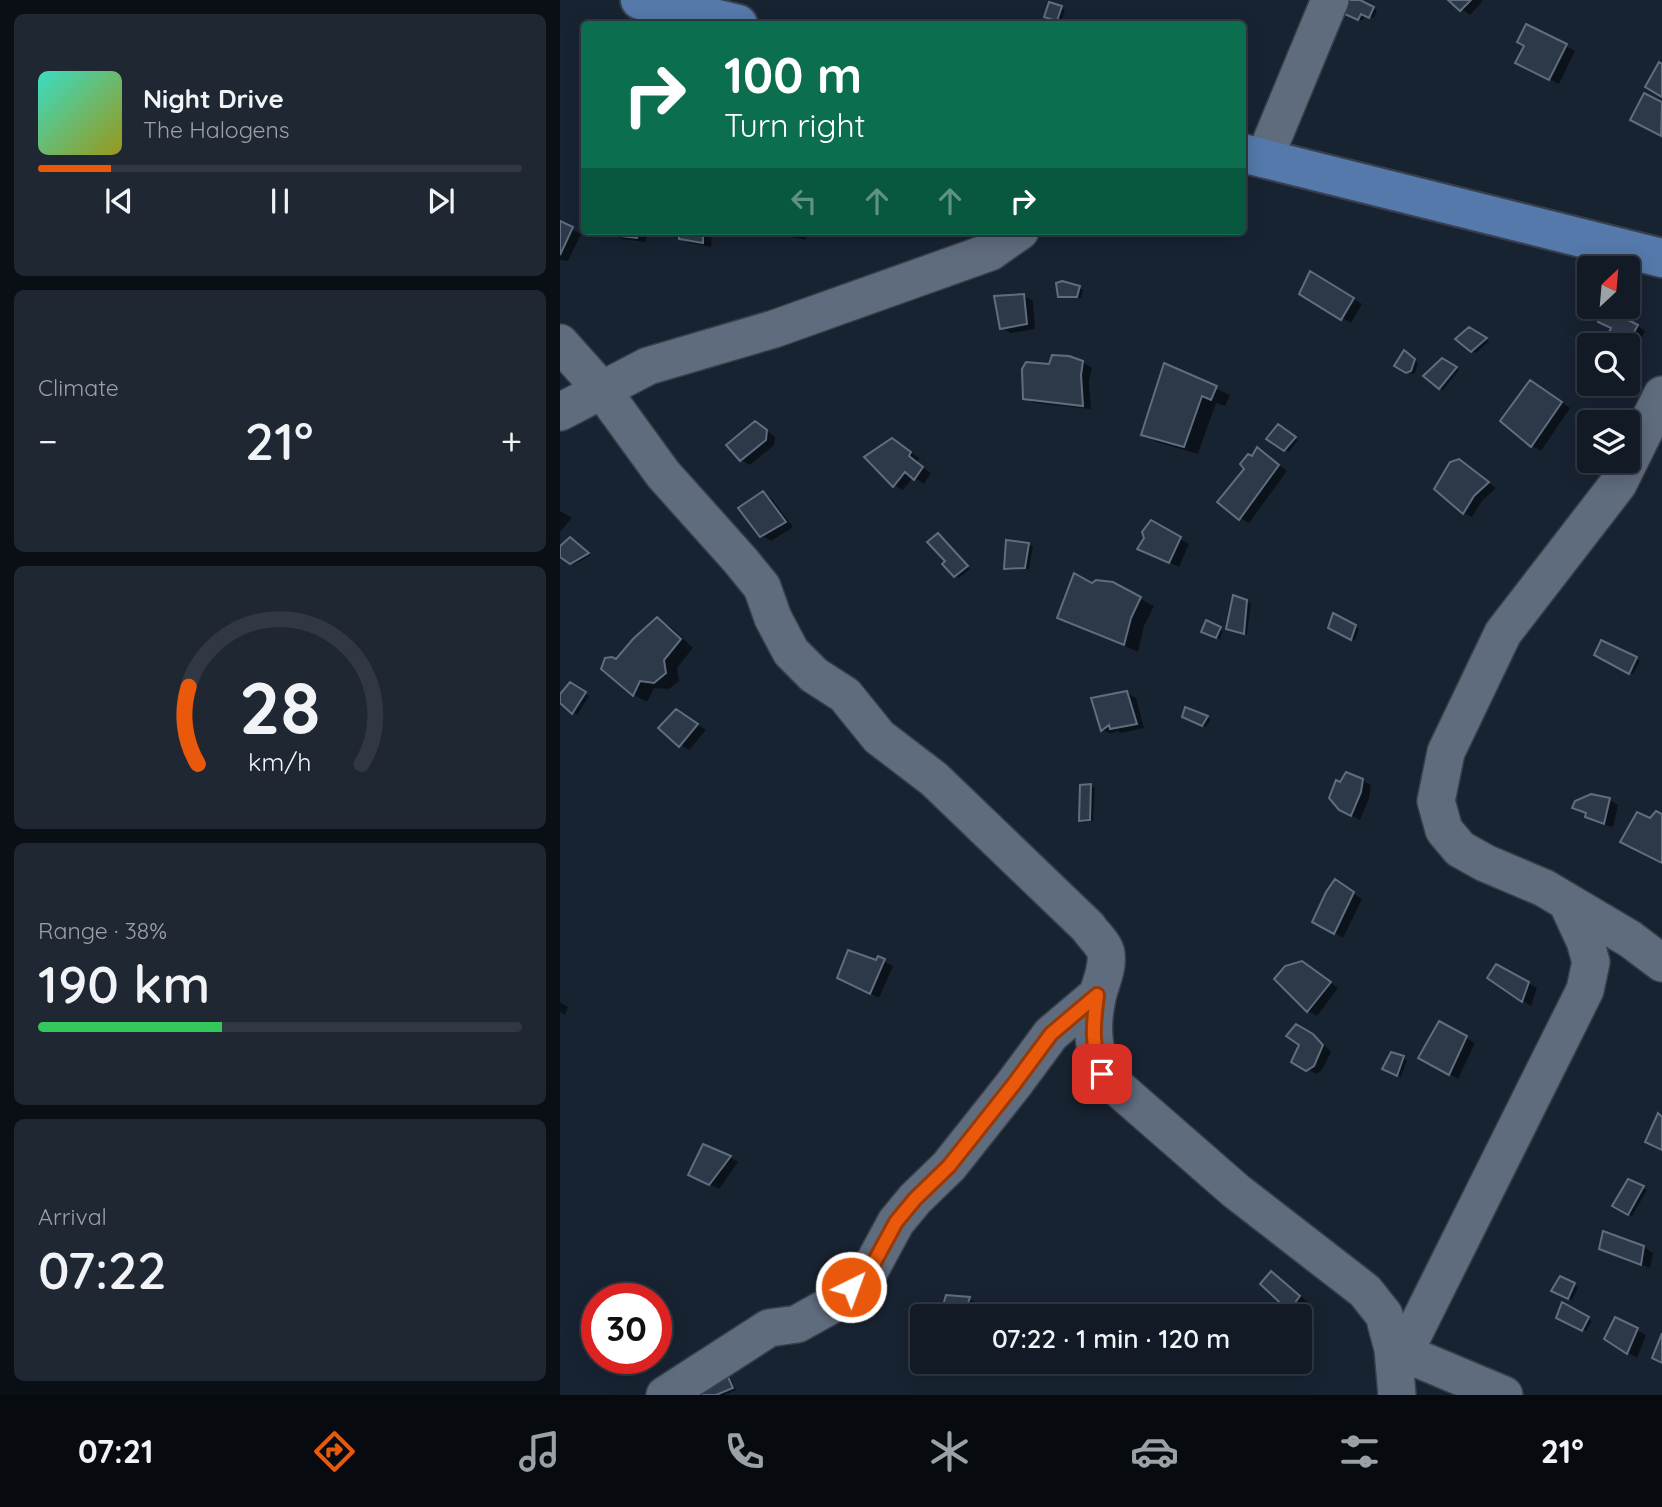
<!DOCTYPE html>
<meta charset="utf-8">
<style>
:root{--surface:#121a26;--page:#1f2732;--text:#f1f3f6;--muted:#9ca1a7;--line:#313843;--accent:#ea580c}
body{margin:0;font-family:Quicksand,sans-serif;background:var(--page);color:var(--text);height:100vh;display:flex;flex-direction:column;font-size:26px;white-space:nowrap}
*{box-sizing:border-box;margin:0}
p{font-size:23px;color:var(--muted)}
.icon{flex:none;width:38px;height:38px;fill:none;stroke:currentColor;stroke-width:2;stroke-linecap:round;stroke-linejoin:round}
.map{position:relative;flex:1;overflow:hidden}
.details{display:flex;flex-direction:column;gap:14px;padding:14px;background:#0a0e15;width:560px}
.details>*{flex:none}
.hud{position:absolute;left:21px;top:21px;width:665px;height:214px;border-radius:7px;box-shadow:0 4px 18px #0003,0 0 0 2px var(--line);background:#0b6e4f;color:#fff;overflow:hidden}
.needle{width:46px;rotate:26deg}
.controls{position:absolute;left:1017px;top:256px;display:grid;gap:14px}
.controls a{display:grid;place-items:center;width:63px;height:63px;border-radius:7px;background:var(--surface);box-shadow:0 4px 18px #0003,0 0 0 2px var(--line);font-size:35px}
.speed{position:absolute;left:21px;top:1283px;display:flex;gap:14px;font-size:35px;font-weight:700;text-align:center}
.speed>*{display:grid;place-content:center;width:91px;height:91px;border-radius:50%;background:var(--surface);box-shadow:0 4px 18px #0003,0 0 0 2px var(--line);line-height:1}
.speed .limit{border:10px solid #d22;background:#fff;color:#111}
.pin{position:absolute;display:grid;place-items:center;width:60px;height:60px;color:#fff;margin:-30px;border-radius:14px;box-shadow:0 4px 10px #0006}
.me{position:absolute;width:77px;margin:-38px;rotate:42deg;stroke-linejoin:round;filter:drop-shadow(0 0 5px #0008)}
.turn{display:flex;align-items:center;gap:24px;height:147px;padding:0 28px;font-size:32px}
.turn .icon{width:91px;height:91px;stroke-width:2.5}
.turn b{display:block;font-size:49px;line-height:60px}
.lanes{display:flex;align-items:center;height:66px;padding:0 28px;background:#0003;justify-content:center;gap:35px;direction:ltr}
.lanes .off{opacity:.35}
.big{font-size:52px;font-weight:600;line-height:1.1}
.details .widget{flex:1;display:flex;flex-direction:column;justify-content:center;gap:10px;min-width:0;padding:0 24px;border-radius:10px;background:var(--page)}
.details .dial{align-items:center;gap:0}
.dial svg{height:182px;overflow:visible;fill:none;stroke:var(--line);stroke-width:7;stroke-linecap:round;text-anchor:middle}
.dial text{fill:var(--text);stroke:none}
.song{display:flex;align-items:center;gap:21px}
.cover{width:84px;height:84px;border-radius:10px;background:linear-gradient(135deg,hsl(170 70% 55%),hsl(60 70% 35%))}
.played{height:7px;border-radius:4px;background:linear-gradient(90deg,var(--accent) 15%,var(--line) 15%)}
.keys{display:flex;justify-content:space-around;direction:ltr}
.heat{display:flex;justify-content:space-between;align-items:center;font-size:38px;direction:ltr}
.charge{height:10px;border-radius:5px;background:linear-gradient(90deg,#34c759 38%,var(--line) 0)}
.trip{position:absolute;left:350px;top:1304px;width:402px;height:70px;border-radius:7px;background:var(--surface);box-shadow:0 4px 18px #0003,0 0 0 2px var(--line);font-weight:600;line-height:70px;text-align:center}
.tabs{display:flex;height:112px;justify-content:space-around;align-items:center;background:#070a0f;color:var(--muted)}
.tabs .icon{width:49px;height:49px}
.tabs .current{color:var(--accent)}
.tabs b{font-size:32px;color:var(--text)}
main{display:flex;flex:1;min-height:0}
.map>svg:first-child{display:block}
</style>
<main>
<section class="details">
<div class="widget">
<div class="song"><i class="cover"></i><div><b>Night Drive</b><p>The Halogens</p></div></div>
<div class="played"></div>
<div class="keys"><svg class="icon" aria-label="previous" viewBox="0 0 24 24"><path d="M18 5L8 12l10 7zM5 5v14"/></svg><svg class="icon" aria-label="pause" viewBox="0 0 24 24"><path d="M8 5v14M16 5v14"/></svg><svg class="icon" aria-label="next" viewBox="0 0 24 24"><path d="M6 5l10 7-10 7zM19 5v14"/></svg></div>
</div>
<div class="widget"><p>Climate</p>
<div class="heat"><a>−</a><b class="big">21°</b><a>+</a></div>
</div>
<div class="widget dial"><svg viewBox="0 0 100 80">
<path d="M14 69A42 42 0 1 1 86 69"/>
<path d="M14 69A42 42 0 0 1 10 35" stroke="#ea580c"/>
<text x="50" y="56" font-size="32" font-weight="700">28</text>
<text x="50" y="72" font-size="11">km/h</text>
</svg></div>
<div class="widget"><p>Range · 38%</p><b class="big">190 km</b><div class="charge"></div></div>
<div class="widget"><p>Arrival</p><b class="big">07:22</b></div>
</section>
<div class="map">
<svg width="1102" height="1395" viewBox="0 0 1102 1395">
<rect width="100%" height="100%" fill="#182332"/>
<path fill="#0007" d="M796 0 817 10 814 18 805 15 802 21 782 11Z
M890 0H921L923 1 910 15Z
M490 4 505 10 501 22 490 18Z
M966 26 1015 51 999 84 966 67Z
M0 223 21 234 8 261 0 260Z
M54 231H87L86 242 62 239 54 234Z
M121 231H152L151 247 129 243 120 238Z
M221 231H246V240L231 237Z
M751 273 802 304 791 323 741 293Z
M519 288 523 290 521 298H503L499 296Z
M464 296 473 301 475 329 451 333 442 328Z
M1077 326 1085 331 1073 356 1068 353V345H1051L1046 342 1053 328Z
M910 329 929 341 916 353 912 351Z
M848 355 858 363 855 373 851 374 837 365Z
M882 360 899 370 883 390 880 388Z
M523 362 532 368 529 381 531 409 474 403 465 398 491 366Z
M605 365 670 395 665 406 656 403 638 454 597 442 583 434Z
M979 387 1010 408 981 451 972 446Z
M204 428 215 437 214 445 190 465 181 460Z
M722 429 738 440 729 452 708 438Z
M341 446 359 458 357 463 371 473 364 484 353 477 343 490 334 485Z
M698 449 727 471 689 523 680 518 692 458Z
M899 461 936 488 922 501 912 517 904 513Z
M203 493 212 499 233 527 211 541 202 536Z
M0 511 12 518 0 532Z
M591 522 629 544 619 567 588 553 586 538Z
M378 535 410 569 399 578 384 564 387 561Z
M14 541 31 555 15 564 0 554V549Z
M447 542 473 546 469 569 450 570 446 568Z
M553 584 594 606 584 626 578 652 500 617 532 585Z
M687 601 691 603 687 634 672 630Z
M774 615 799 629 795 640 770 627Z
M97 619 111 627 133 648 117 668 119 681 109 689 94 688 87 702 74 695 43 668 57 661Z
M647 622 663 631 660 639 643 631Z
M1042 642 1080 661 1073 674 1036 654Z
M11 684 29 696 17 715 0 700V697Z
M567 693 576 698 584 728 561 733 557 731 551 734 543 730Z
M626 709 651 719 646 727 628 719Z
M125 716 146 730 129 750 120 745Z
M802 780 811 785 809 798 800 820 780 809Z
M531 785 535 788 533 821 524 823 521 820 522 787Z
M1050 800 1058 805 1053 827 1035 822 1027 817V814L1015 808Z
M784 887 802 899 783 938 754 921Z
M319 959 333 966 319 998 288 982Z
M751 968 778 988 757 1016 748 1011Z
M929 978 968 983 977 988 971 1006Z
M0 1002 8 1007 5 1015 0 1012Z
M880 1023 915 1043 898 1079 860 1057Z
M737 1026 762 1042 771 1052 762 1070 756 1074 733 1061 741 1044Z
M832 1054 847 1060 841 1077 824 1069Z
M170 1157 178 1162 159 1189 139 1179Z
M1068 1181 1087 1190 1072 1216 1055 1205Z
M1084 1247 1093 1253 1090 1268 1041 1248Z
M712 1273 748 1302 738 1314 730 1309Z
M1001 1278 1018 1287 1012 1300 993 1290Z
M387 1296 414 1301 409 1316H382Z
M1003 1305 1032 1321 1026 1331 998 1317Z
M96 1310 115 1330 109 1333 96 1326Z
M1077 1330 1086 1335 1077 1358 1046 1339Z
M608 1362H623L620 1368Z
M169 1374 176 1390 164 1395H144Z"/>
<path fill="#2d3949" stroke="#5f6d7f" stroke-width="2" d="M785 0H800L814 7 809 18 801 14 798 20 780 12Z
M888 0H911L900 11Z
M489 2 502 6 497 21 484 17Z
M966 24 1007 44 989 80 955 63 964 46 957 42Z
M1099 62 1102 64V97L1085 87Z
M1084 93 1102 102 1101 136 1070 120Z
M0 221 13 227 0 255Z
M52 231H78L77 238 52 235Z
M119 231H143V243L119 239Z
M220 231H238V236L220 233Z
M750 271 794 298 781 320 739 294Z
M502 281 520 286 517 297H498L496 283Z
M464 294 467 324 440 329 434 296Z
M1045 308 1078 325 1067 345 1044 343 1051 328 1038 322Z
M909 327 927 338 911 352 895 339Z
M844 350 855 359 851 371 846 373 834 366Z
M492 355 509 356 523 361 521 375 523 406 463 399 462 369 466 362 489 364Z
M882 358 897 367 879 389 863 376Z
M604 363 657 386 651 400 642 396 624 447 581 435Z
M970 380 1002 402 971 447 940 421Z
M195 421 207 430 206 440 180 461 166 445Z
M718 424 736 437 724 451 706 439Z
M332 438 351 452 349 456 363 467 354 480 345 472 333 487 304 457Z
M697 447 719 465 679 520 657 502 684 469 680 464 688 454 692 456Z
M899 459 929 482 914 496 903 514 874 489 890 462Z
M203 491 226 522 200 537 178 508Z
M591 520 621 537 609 563 577 549 584 538 582 532Z
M378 533 408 566 394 577 382 564 385 561 367 542Z
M10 537 29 553 10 564 0 557V546Z
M446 540 469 543 465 568 444 569Z
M514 573 532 583 536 580 553 582 581 597 571 618 564 645 497 618Z
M673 595 687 600 684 634 666 629Z
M773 613 796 625 791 640 768 628Z
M97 617 121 639 104 660 106 673 94 683 80 681 73 696 41 669 45 658 52 657 56 659 73 639Z
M646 620 661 627 656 638 641 632Z
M1041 640 1077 657 1069 674 1034 655Z
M10 682 26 692 12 714 0 703V694Z
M567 691 577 724 550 729 549 725 541 731 531 698Z
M625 707 648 716 642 726 622 717Z
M116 709 138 724 119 747 98 728Z
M786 772 803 779 801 792 791 816 779 810 769 798 776 780 780 782Z
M531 784 530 820 519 821 520 785Z
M1031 794 1050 798 1044 824 1025 817 1026 813 1012 808 1015 801Z
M1096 811 1102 814V863L1060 842 1077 812 1090 818Z
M775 879 794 892 774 934 752 922 766 892Z
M288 950 316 960 318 956 325 959 310 994 277 978Z
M742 961 771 982 747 1012 714 979 725 966Z
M936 964 969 982 962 1002 927 978Z
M879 1021 907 1036 889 1075 858 1058Z
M736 1024 753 1034 763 1045 754 1066 746 1071 731 1062 739 1045 726 1036Z
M831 1052 844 1056 837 1076 822 1069Z
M1098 1113 1102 1117V1150L1085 1142Z
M143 1144 171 1156 149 1185 128 1175Z
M1068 1179 1084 1186 1068 1215 1052 1206Z
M1043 1231 1084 1246 1081 1265 1039 1249Z
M711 1271 740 1296 729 1311 700 1284Z
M1000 1276 1015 1283 1008 1299 991 1291Z
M78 1293 84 1298H68Z
M386 1295 410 1297 404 1316H380Z
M1002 1302 1029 1317 1022 1331 996 1318Z
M602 1310 615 1316H599Z
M96 1312 108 1325 98 1330 96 1328Z
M1055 1317 1078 1328 1067 1354 1044 1339Z
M1102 1333V1363L1092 1358Z
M165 1370 173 1388 156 1395H142L138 1390Z"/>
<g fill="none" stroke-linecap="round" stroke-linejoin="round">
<g stroke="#373f4b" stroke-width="40">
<path id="minor" d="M704 159 770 0
M0 343 42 390 103 474 180 560 202 587 213 618 231 652 254 675 285 695 319 737 374 779 528 927C533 935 545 945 546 954 548 970 540 983 537 998 531 1025 533 1048 542 1074L676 1191 805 1291 824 1315 833 1349 837 1395
M1102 395 1058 484 943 633 886 752 876 801 884 830 900 849 925 863 984 888 1070 939 1102 963
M0 412 88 366 214 329 430 252 460 231
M844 1353 944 1395
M835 1371 1025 990 1031 962 1025 941 1007 902
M105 1395 209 1328 237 1324 273 1304 310 1270 336 1222 355 1199 389 1166 454 1084 491 1034 537 995"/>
</g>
<g stroke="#373f4b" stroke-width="42">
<path id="major" d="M80 0 178 24
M682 153 1102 258"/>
</g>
<use href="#minor" stroke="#5f6c7e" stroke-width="37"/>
<use href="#major" stroke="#5479aa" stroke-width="38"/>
</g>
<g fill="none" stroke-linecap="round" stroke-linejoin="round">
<g stroke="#983908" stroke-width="18">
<path id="route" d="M291 1287 310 1270 336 1222 355 1199 389 1166 454 1084 491 1034 537 995C533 1026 531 1044 542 1074"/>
</g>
<use href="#route" stroke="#ea580c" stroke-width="12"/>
</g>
</svg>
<div class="controls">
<a><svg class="needle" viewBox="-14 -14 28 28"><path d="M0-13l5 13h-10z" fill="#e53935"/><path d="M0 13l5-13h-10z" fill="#9ca1a7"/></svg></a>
<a><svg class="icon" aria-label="search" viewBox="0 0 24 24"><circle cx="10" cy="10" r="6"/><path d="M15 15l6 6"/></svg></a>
<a><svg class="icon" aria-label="layers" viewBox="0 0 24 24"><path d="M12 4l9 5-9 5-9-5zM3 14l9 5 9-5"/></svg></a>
</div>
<div class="speed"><div class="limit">30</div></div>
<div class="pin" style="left:542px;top:1074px;background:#d93025"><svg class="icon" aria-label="arrive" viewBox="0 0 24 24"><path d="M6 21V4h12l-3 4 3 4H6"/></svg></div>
<svg class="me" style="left:291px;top:1287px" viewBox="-20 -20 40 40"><circle r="17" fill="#ea580c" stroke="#fff" stroke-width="3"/><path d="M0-11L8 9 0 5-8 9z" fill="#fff"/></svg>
<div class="trip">07:22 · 1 min · 120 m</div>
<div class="hud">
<div class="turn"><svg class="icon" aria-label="right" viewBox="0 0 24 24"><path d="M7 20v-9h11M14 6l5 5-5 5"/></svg><div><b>100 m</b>Turn right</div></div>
<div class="lanes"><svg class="icon off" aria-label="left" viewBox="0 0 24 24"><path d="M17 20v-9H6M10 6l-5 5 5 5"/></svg><svg class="icon off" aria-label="ahead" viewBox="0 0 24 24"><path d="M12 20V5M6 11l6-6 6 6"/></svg><svg class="icon off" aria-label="ahead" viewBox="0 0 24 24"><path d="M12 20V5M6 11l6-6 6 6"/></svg><svg class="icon" aria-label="right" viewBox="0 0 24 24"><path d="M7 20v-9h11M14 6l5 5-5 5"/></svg></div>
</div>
</div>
</main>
<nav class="tabs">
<b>07:21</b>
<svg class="icon current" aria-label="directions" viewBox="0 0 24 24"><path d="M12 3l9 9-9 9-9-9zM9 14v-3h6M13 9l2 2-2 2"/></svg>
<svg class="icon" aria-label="music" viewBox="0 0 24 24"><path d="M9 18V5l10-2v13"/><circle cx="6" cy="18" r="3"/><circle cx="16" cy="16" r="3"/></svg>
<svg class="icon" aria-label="phone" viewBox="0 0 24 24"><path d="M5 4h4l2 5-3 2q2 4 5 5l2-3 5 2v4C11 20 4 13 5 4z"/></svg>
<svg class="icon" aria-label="climate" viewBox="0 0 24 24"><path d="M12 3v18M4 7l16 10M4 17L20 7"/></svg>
<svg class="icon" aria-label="car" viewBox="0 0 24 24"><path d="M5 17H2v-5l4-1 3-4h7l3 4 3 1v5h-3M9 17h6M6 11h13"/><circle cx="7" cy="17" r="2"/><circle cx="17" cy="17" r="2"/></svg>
<svg class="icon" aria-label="filters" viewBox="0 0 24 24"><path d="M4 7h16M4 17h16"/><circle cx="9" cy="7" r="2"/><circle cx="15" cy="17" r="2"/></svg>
<b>21°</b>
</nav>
